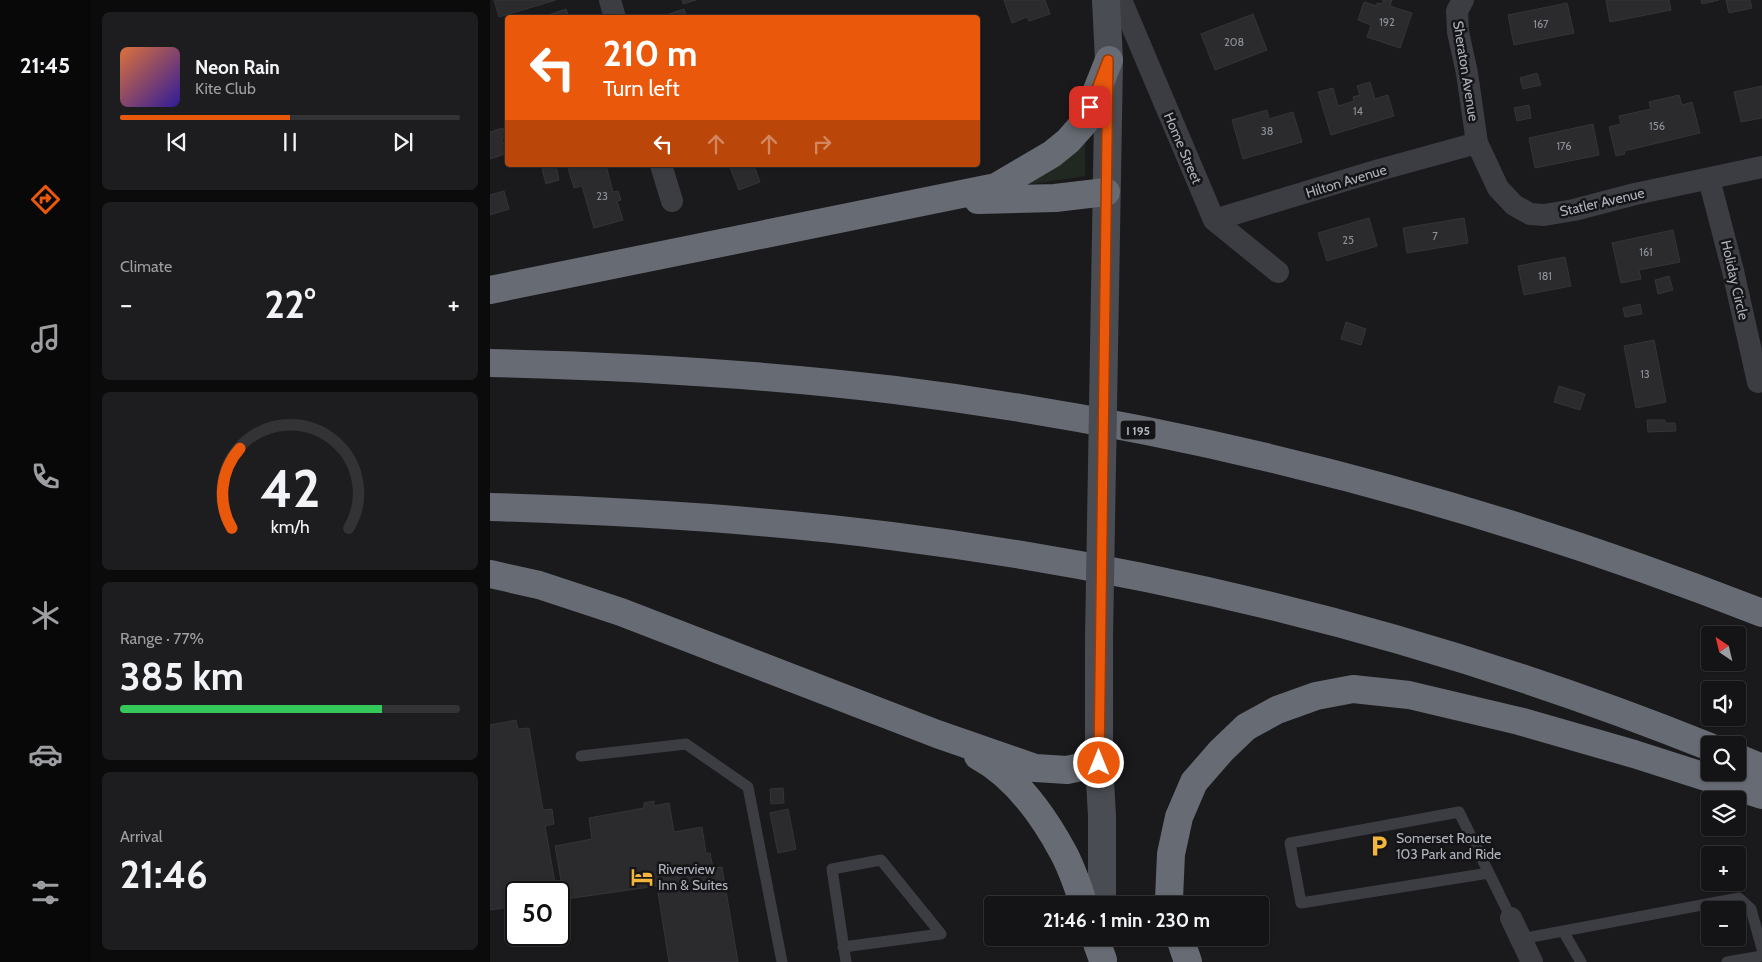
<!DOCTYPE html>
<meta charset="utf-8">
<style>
:root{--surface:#141416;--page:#1d1d1f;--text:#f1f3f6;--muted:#9d9ea1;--line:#333335;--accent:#ea580c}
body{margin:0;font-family:Cabin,sans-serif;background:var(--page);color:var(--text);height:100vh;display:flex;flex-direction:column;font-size:19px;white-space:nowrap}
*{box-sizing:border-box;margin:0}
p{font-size:16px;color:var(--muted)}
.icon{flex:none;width:28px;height:28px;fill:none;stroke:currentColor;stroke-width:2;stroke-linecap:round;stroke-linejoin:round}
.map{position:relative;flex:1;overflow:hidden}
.panel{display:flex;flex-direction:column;gap:12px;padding:12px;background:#0b0b0c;width:400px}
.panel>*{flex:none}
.banner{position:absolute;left:15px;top:15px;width:475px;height:152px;border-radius:5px;box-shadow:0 1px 4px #0004,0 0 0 1px var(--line);background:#ea580c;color:#fff;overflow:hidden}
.needle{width:32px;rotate:325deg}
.controls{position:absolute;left:1211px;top:626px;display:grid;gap:10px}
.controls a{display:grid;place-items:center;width:45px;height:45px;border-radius:5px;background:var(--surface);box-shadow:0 1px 4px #0004,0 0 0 1px var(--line);font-size:25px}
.speed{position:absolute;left:15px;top:881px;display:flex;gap:10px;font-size:25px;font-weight:700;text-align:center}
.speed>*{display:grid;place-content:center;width:65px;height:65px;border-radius:50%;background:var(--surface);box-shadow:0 1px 4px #0004,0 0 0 1px var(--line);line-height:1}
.speed .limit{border:2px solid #111;border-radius:8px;background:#fff;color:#111}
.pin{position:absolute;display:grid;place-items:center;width:42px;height:42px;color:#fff;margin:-21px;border-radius:10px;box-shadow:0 2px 8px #0006}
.me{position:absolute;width:55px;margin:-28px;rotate:0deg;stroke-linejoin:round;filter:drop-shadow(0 0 4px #0008)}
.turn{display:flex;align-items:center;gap:18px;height:105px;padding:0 15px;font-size:22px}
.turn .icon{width:65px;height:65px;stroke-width:2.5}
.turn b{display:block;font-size:35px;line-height:42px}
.lanes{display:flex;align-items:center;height:48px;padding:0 15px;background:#0003;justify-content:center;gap:25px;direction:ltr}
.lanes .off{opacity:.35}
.big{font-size:38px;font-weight:800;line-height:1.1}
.panel .tile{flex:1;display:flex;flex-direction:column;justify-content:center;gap:8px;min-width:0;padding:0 18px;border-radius:8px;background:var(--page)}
.panel .dial{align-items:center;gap:0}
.dial svg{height:130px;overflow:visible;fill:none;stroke:var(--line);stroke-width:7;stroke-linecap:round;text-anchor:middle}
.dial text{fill:var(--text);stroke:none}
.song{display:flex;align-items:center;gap:15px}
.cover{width:60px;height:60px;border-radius:8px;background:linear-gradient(135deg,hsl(20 70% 55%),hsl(250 70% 35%))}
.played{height:5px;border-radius:2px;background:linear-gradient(90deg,var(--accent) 50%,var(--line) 50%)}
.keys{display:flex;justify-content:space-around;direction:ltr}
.heat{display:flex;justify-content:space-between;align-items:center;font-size:28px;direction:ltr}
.charge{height:8px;border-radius:4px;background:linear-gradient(90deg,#34c759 77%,var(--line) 0)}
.trip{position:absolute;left:494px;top:896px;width:285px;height:50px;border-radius:5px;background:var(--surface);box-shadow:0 1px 4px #0004,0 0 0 1px var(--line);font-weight:800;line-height:50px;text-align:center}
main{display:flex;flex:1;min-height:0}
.menu{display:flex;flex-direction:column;width:90px;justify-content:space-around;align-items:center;background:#080809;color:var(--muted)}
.menu .icon{width:35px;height:35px}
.menu .on{color:var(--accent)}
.menu b{font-size:22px;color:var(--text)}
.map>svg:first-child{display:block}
</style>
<main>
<nav class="menu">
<b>21:45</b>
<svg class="icon on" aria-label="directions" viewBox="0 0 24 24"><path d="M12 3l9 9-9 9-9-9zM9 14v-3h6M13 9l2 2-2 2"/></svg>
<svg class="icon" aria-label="music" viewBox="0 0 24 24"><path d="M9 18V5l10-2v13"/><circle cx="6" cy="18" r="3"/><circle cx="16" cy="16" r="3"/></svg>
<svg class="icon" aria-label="phone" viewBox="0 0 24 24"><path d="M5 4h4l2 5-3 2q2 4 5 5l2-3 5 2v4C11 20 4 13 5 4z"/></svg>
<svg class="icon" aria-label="climate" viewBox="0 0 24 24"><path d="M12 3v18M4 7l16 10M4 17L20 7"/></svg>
<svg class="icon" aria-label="car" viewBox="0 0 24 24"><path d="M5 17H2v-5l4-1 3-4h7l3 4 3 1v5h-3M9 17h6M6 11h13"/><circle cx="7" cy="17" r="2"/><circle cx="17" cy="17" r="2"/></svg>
<svg class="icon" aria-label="filters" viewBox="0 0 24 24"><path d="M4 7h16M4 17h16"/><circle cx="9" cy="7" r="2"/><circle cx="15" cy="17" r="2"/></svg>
</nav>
<section class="panel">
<div class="tile">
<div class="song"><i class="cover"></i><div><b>Neon Rain</b><p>Kite Club</p></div></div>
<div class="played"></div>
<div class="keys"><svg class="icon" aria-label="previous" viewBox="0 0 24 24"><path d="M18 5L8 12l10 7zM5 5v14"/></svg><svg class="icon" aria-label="pause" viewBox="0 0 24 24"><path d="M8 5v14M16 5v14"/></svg><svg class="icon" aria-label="next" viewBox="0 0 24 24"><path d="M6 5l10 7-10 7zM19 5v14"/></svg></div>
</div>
<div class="tile"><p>Climate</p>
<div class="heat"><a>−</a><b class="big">22°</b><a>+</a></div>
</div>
<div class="tile dial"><svg viewBox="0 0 100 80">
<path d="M14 69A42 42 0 1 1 86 69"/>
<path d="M14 69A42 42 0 0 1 19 20" stroke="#ea580c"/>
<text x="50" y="56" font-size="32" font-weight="700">42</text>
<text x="50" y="72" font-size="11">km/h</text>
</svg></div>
<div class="tile"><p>Range · 77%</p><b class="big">385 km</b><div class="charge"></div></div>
<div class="tile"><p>Arrival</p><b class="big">21:46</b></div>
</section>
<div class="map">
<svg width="1272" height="962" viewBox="0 0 1272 962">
<rect width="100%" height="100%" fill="#1a1a1d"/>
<path fill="#202821" d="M595 143V176L536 185Z"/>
<path fill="#2b2b2e" stroke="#343439" d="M4 0H66L9 17Z
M192 0H206L193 4Z
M514 0H555L560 14 539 21 537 17 522 23Z
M893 0H902L900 6 922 13 910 48 877 37 881 25 868 20 874 2 887 6V3L892 4Z
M1116 0H1179L1181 10 1120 22Z
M1211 0H1229L1212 4Z
M1236 0H1260L1262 8 1239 13Z
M1077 3 1084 33 1024 45 1018 15Z
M76 9 79 18H49Z
M194 9 197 18H170V17Z
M763 14 777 50 725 70 711 34Z
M1047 73 1051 85 1033 89 1030 78Z
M880 82 885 99 898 95 904 116 841 135 828 92 843 88 848 106 864 101 863 97 870 95 867 86Z
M1272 86V118L1251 122 1244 92Z
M1189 95 1192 105 1202 102 1210 133 1134 151 1135 154 1126 156 1119 127 1131 124 1129 116 1161 109 1159 102Z
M1039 105 1041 118 1027 121 1024 108Z
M777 110 779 119 803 112 812 142 753 159 742 120Z
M1103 124 1109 155 1045 168 1039 138Z
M13 128 16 138 12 139 13 143 18 141V153L0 159V132Z
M66 165 69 180 56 184 52 169Z
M77 165H116L123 192 128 191 131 200 127 201 133 220 104 228 92 186 84 188Z
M239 165H264L270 182 249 190Z
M14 191 19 209 0 215V195Z
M879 218 887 246 837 261 828 233Z
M974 218 978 243 917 253 913 228Z
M1183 230 1190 262 1149 270 1151 279 1131 283 1122 243Z
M1075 257 1081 286 1034 295 1028 266Z
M1179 276 1183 290 1168 294 1165 280Z
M1150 304 1152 314 1135 317 1133 308Z
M856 322 876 329 871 345 851 339Z
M1164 340 1176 402 1146 408 1134 346Z
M1069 386 1095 394 1090 410 1064 402Z
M1157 420H1175V423H1185L1186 431 1158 432Z
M26 720 28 729 39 728 53 810 62 809 64 824 55 826 65 883 53 886 54 892H26V906L0 910V725Z
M293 788 294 803 281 804 280 789Z
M164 801V806L179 803 184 832 212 827 216 853H220L223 868 232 867 248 962H179L167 886 69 900V893L73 892 65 846 102 839 99 818 154 808V803Z
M298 809 306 849 288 853 280 813Z"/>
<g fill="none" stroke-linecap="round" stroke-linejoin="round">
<path stroke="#3b3d42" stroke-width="11" d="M91 756 196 744 258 787 292 962
M999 873 811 903 800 843 969 812 1021 918
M1073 931 1091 962
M1031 939 1249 898 1261 909 1272 949
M353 947 451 934 391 860 342 869 356 962
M1237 962 1272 956"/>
<path stroke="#3b3d42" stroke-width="22" d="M120 0 125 18
M631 0 724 220 788 272
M973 0 967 11 968 32 977 73 987 143 1008 188 1024 205 1040 214 1054 215 1084 210 1145 194 1272 167
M171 165 182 201
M1219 179 1243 271 1268 382
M724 220 889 170 987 143
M1021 918 1042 962"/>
<path stroke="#494c52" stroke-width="28" d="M614 350 619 60 616 0
M609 639V763L612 816V905"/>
<path stroke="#676b73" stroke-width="28" d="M488 200 565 198 616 192
M0 290 506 187 562 154 578 141 594 123 619 60
M0 363C135 366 271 374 405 390 702 427 994 504 1272 613
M0 507C134 511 268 519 401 536 681 571 958 642 1220 747
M0 574 49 585 131 612 447 734 545 768 577 770 609 763
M488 756C525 776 553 815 573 852 582 868 588 887 594 905
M1248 758 1272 768
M681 905 679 899 681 854 689 817 704 782 731 751 756 727 787 710 826 696 863 689 919 695 1029 721 1144 754 1272 795
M605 938 613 960
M690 938 698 962"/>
<path stroke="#494c52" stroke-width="28" d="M609 639 614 350"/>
</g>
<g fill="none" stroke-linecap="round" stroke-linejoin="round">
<g stroke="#983908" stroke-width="12">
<path id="route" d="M600 107 618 60 609 763"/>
</g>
<use href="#route" stroke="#ea580c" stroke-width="9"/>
</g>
<defs>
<g id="parking-bare" transform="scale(1.725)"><path d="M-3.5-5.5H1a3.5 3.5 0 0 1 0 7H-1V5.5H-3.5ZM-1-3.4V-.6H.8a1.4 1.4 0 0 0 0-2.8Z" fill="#f3b53c" stroke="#151518" stroke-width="2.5" paint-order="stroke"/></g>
<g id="hotel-bare" transform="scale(1.725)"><path d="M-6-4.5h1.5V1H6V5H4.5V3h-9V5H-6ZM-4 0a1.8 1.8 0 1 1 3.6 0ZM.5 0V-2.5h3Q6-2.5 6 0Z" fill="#f3b53c" stroke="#151518" stroke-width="2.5" paint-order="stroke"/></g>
</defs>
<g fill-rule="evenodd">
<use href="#parking-bare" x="889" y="846"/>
<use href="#hotel-bare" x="152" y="877"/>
</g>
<g text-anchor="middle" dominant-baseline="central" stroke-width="5" stroke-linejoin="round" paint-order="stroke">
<g font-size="11" fill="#8c9098">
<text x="897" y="22">192</text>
<text x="1051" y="24">167</text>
<text x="744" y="42">208</text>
<text x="868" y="111">14</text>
<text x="1167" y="126">156</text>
<text x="777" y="131">38</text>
<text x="1074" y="146">176</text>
<text x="112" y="196">23</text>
<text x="945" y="236">7</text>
<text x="858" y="240">25</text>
<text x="1156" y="252">161</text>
<text x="1055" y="276">181</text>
<text x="1155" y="374">13</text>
</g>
<rect fill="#151518" stroke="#7f838b" stroke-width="1" x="630.5" y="420.5" width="35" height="19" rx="4"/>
<g font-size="12" font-weight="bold" fill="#adb2bc">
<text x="648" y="430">I 195</text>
</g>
<g font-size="14" fill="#adb2bc" stroke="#151518">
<text transform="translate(976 71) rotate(81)">Sheraton Avenue</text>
<text transform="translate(693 148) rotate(67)">Home Street</text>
<text transform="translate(856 181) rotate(-17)">Hilton Avenue</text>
<text transform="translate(1112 202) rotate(-13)">Statler Avenue</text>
<text transform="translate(1245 280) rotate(77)">Holiday Circle</text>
</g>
<g font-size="14" fill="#adb2bc" stroke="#151518" text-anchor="start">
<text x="906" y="838">Somerset Route<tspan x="906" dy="16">103 Park and Ride</tspan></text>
<text x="168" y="869">Riverview<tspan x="168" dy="16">Inn &amp; Suites</tspan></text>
</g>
</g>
</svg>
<div class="controls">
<a><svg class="needle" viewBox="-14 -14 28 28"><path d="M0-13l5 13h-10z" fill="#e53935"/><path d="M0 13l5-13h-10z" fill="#9d9ea1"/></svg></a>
<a><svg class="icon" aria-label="sound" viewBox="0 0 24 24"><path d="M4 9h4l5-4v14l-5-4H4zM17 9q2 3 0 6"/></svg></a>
<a><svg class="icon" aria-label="search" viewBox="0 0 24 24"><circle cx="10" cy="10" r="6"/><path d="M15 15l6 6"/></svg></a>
<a><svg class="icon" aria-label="layers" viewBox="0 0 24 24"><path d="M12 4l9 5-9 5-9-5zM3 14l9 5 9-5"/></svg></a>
<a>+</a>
<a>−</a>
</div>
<div class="speed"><div class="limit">50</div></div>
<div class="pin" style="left:600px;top:107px;background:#d93025"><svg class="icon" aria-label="arrive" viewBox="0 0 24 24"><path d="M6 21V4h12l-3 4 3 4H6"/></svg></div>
<svg class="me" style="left:609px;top:763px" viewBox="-20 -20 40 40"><circle r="17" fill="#ea580c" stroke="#fff" stroke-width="3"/><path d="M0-11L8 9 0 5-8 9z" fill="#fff"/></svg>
<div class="trip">21:46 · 1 min · 230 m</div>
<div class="banner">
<div class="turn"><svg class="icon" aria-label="left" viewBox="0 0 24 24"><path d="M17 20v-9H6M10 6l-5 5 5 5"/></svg><div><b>210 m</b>Turn left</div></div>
<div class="lanes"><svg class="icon" aria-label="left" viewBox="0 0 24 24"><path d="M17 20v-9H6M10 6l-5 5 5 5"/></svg><svg class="icon off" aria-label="ahead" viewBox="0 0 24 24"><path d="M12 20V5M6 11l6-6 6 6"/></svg><svg class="icon off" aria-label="ahead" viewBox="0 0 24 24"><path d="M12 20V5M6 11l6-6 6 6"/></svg><svg class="icon off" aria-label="right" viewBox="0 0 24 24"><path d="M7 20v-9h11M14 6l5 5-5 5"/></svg></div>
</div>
</div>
</main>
